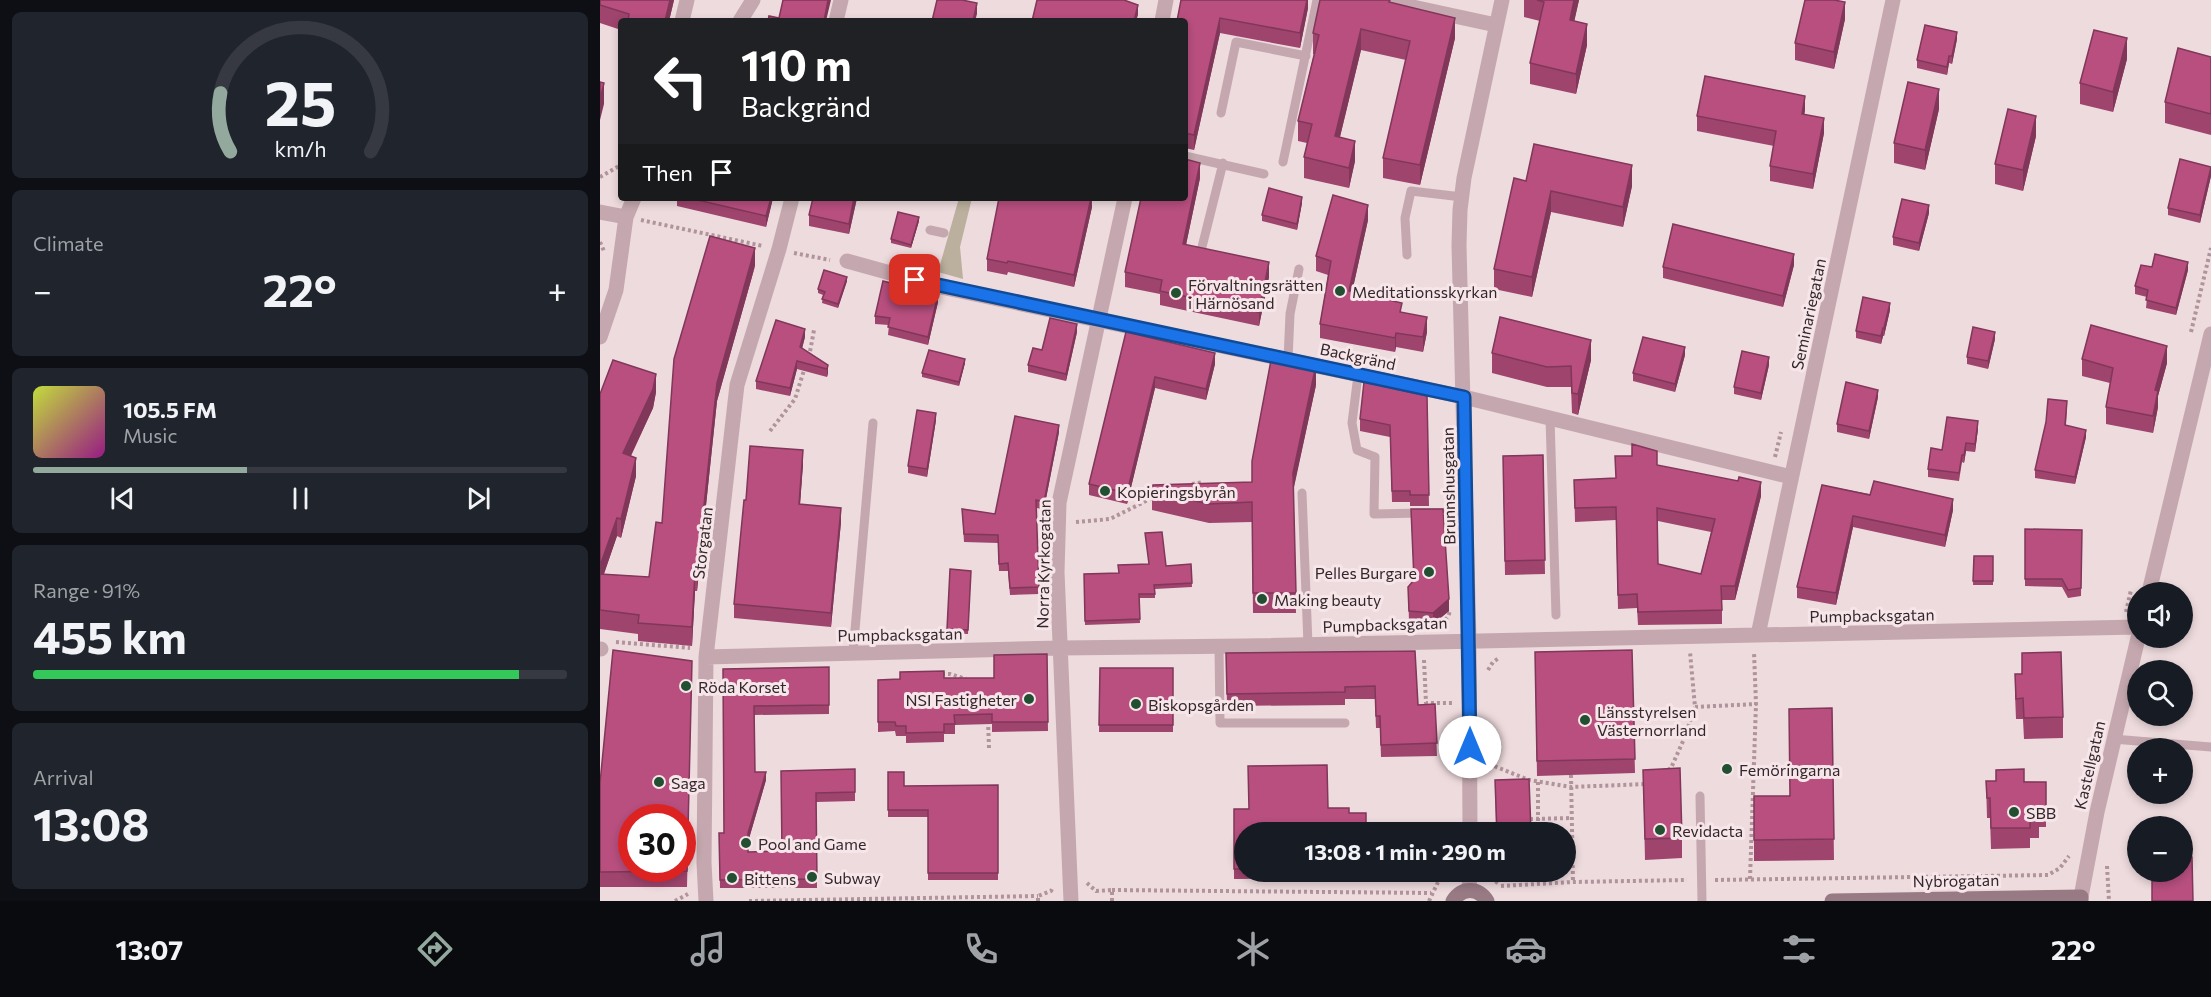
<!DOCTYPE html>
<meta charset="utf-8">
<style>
:root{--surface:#171b24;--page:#20242c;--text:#f1f3f6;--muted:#9ea1a6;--line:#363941;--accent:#94a99e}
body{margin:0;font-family:Commissioner,sans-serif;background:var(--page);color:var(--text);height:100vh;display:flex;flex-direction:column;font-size:22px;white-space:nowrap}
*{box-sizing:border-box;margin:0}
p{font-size:20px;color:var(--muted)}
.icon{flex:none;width:33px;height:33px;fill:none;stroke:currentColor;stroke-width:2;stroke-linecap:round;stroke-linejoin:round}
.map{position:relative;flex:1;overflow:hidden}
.sheet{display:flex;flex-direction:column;gap:12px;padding:12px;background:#0d0f14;width:600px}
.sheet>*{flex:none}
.banner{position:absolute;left:18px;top:18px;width:570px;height:183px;border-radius:6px;box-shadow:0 3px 9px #0003;background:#202124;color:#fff;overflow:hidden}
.buttons{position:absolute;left:1527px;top:582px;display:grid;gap:12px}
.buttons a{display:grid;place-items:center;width:66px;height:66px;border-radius:50%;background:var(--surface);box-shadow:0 3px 9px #0003;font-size:30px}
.speed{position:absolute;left:18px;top:804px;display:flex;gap:12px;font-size:30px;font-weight:700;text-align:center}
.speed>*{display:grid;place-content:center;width:78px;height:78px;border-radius:50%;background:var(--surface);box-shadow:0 3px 9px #0003;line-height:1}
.speed .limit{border:9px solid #d22;background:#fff;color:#111}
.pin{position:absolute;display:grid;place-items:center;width:51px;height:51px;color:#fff;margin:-26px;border-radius:12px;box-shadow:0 3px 9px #0006}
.me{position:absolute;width:66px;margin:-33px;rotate:0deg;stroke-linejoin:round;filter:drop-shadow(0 0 4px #0008)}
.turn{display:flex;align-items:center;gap:21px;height:126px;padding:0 24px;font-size:27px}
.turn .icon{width:78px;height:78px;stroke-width:2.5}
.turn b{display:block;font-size:42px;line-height:51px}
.then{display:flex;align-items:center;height:57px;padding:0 24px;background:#0003;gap:12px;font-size:22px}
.big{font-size:45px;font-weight:700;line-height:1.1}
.sheet .tile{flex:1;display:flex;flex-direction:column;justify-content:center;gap:9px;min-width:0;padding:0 21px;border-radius:9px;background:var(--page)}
.sheet .dial{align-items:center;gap:0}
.dial svg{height:156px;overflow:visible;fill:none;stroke:var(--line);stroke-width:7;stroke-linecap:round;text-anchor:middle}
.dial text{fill:var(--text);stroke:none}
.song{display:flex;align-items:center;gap:18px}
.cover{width:72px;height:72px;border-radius:9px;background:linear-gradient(135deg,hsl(70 70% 55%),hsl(310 70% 35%))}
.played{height:6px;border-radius:3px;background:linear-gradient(90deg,var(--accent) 40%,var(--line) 40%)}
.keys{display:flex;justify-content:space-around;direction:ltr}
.heat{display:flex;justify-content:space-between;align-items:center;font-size:33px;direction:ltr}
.charge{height:9px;border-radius:4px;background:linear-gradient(90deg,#34c759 91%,var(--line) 0)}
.trip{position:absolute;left:634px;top:822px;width:342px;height:60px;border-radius:30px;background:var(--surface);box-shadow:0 3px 9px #0003;font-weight:700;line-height:60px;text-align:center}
.tabs{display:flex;height:96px;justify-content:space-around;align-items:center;background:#090b0e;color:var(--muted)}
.tabs .icon{width:42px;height:42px}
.tabs .selected{color:var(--accent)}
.tabs b{font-size:27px;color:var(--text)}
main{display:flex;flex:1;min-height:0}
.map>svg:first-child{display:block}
</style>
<main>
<section class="sheet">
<div class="tile dial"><svg viewBox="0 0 100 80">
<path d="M14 69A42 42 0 1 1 86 69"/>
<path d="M14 69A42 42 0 0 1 9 39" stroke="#94a99e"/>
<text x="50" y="56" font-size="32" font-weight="700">25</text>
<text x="50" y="72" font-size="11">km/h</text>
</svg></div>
<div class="tile"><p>Climate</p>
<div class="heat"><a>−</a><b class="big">22°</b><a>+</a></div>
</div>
<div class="tile">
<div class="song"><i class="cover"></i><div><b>105.5 FM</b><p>Music</p></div></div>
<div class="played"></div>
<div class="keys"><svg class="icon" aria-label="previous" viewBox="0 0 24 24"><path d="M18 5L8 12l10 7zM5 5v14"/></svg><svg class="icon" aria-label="pause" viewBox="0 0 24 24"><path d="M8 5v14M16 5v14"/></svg><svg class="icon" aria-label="next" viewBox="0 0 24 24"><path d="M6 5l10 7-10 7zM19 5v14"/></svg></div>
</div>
<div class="tile"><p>Range · 91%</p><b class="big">455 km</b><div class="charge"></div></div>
<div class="tile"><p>Arrival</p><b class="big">13:08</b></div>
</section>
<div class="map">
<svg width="1611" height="901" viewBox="0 0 1611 901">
<rect width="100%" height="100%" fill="#eedbde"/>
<path fill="#bbb09d" d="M359 198H372L360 247 363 279 338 272Z"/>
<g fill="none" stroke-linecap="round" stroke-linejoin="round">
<path stroke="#b0939b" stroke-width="4" stroke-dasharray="3 3" stroke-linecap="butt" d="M0 177 21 165
M41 220 163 246
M0 242 4 251
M194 253 230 260
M1591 332 1611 248
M209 357 214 330
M170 431 195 399 205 367
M1175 457 1181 432
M592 484 603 482
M476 522 510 519 556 496
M1526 612 1531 590
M841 624 848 617 850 611
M16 642 90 648
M824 660 826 703H853
M888 670 893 662 899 658
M342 674H350L366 679
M1095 707 1156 704 1154 652
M388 721 389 748
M889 764 929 780 971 787 1047 784
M1068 770 1071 768 1084 739 1095 707 1090 652
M971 775 973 882
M938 782V832
M930 819 972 818
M1507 866 1509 901
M886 874 899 884
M1150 879 1156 704
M1115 880 1448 875 1460 868 1469 856
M487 883 496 891 512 890V901
M901 886 973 882 1087 880
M512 890 831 893
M75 901 88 894
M149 901 438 896
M438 901V896L451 891 453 887
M829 901 838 882 853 873"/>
<path stroke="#c5a8af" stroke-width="9" d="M621 113 636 42 706 56
M585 156 664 174
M683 162 717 0
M330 230 344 233
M601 251 623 163
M807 255 805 218 811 191 862 197
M688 360 690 314 699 269
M758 375 752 423 757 450 775 457 774 514 867 512
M950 418 956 615
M702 493 708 644
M619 646 620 723H745
M253 653 273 423
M1513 739 1611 747
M1100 796 1102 901"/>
<path stroke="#c5a8af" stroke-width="15" d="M780 0 896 25
M82 21 87 0
M140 21 153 0
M236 21 241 0
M562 21 566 0
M0 212 26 217 34 198
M247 261 341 287 864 397 1191 477
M0 337 16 290 26 217
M1549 592 1611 334
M1158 635 1293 0
M0 649H1
M106 657 460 648 645 646 1538 627
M870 832 869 640 859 245 860 210 864 178 902 0
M869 890 870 872
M1481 897 1497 812 1538 638
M106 901 104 863 106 657 137 385 179 249 192 198
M471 901 457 572 459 503 525 198"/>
<path stroke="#987a84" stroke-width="15" d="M853 901C862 887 878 887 887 901
M1232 901 1481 897V901"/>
</g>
<path fill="#9e446d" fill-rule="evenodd" d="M0 0H74L69 21H21V30L0 23Z
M638 0H708V8L700 48 620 33 594 150 585 148V21Z
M924 0H979L974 21 987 45 976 94 930 84V63L940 21 924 17Z
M1205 0H1238L1245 19 1234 69 1195 60V43Z
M790 3 855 38 820 185 783 178V158L806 60 761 50 740 137 755 161 749 188 704 178V157L707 143 698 141V121L714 54H713V33Z
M1357 39 1352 64 1349 63 1347 75 1317 68V60Z
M1611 57V135L1565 123V102Z
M1527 59 1513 112 1480 104V83Z
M1339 109 1325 170 1294 163V143Z
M1205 110 1204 115 1224 133 1213 189 1170 181V166L1174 146 1097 131V116Z
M1436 136 1423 191 1395 184V164Z
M1611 167V176L1600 223 1568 215V208Z
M600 178 586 245 669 277 659 326 560 305V294L525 287V272Z
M926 181 1032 186 1023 227 951 212 932 297 894 289V269Z
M77 198H173L166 227 77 206Z
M257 198 249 234 209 226V215Z
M492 198V207L474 287 408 272 407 275 387 271V259Z
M702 203 697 230 662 221V215Z
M1329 213 1319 251 1293 245V237Z
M768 220 752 292 802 312 827 332 823 352 796 347 795 352 720 338V324L728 275 716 271V256Z
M319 221 311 248 291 243V239Z
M1194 265 1183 307 1063 278V267Z
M155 266 117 401 97 591H95L92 646 38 641V634L0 629V394L56 392 53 408 31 456 36 476 21 538 17 536 4 574 49 577 62 523Z
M1552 267 1588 270 1576 315 1546 308 1547 297 1535 294V286Z
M247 281 238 308 222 303 223 295 218 293V289Z
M338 302 328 345 288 335 289 325 275 324V316Z
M1290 310 1284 336H1283L1281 344 1256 338V331Z
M477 332 466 381 428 372V365L442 350Z
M526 332 615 364 606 400 555 388 527 504 489 495V484Z
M205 337 202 349 228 365V373L227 377 197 369 190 396 156 389V381Z
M1395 339 1388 369 1367 364V357Z
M892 353 991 360 978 415 972 413 971 387H947L892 373Z
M1085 355 1075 392 1033 381V373Z
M1482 359 1567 363 1558 396V407L1553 433 1506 424V407L1510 383 1482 376Z
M365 363 359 386 322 377V373Z
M1169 365 1161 400 1134 394V387Z
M716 385 693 490 696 613H653L652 522 609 523 552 510V491L652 482Z
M827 396 829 506H810V502H792L790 437 760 431V419Z
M1278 397 1269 439 1237 432V424Z
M1467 408 1466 425 1486 437 1475 484 1435 478V470Z
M336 420 327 477 308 473V466Z
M1378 429 1375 452 1366 451 1364 463 1362 462 1359 481 1328 477V469Z
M459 432 444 509 436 508 439 594 410 595 408 571H399L398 543 364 542 362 509 395 514Z
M943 455 945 574 905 575 903 456Z
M203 464 200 505 241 522 231 627 134 618V604L146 500Z
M1057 465 1161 496 1135 600H1122V624L1038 625 1037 608 1018 609 1016 520 975 522 974 480 1016 478ZM1058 521 1111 532 1101 574 1058 564Z
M1222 485 1353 510 1345 547 1253 527 1236 605 1197 598V587Z
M811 509 849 611 833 624 809 622 808 587 814 581Z
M1425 529 1482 530 1481 596 1468 598 1462 587 1425 586Z
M1374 556H1393V585H1373Z
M591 564 592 587 555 589V598H539L540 623 485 625 484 574 519 573 566 566Z
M350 569 371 571 368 634 347 633Z
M1032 650 1035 773 937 776 935 652Z
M815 651 818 705 835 704 837 756 781 757 780 728H776L775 699H745V705L627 706 626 653Z
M1422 653 1463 717V738L1424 739 1423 719H1416L1415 694V674H1422Z
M447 654 448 731 392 732V724L355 725V734H344V742L306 743V736H296L295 731 278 732V680L394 678Z
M92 661 87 887H0V783Z
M229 667V714L154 715 155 772 166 780 148 842V852L182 851 181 771 255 769V801L216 802 217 888H120L119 833H124L123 669Z
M500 668H573V732H499Z
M1232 708 1234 860 1154 861V796H1189Z
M1043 770 1082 838V858L1045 860Z
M288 772 304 786 398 785V880H328V817H288Z
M895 780 931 832H896Z
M1386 781 1446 782V827H1439V838H1430V848L1391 849 1390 818H1387Z
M728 808 749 813 645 832V872H750V878L634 879V809Z"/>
<path fill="#813759" d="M70 0H74L69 21H65Z
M228 0H231L226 21H224Z
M707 0H708V8L700 48V33Z
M974 0H979L970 41V20Z
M1245 2V19L1234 69V52Z
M377 3V14L375 21H373Z
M538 5V15L536 21H534Z
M620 18V33L594 150V135Z
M855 18V38L820 185V165Z
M987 24V45L976 94V74Z
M761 29V50L735 157V136Z
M1357 32V39L1352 64V56Z
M1527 38V59L1513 112V92Z
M1349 56V63L1347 75V67Z
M4 83V104L0 120V99Z
M1339 89V109L1325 170V150Z
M1205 96V110L1202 129V114Z
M1436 116V136L1423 191V170Z
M1224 118V133L1213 189V174Z
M755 141V161L749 188V168Z
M600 163V178L583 259V244Z
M1032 165V186L1023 227V207Z
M1611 168V176L1600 223V215Z
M951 191V212L932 297V277Z
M702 197V203L697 230V224Z
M171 198H173L166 227V216Z
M254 198H257L249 234V224Z
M491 198 492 207 474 287V275Z
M768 205V220L749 306V291Z
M1329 205V213L1319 251V243Z
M319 217V221L311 248V245Z
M155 248V266L117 401 97 591V572L117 383Z
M1194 254V265L1183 307V296Z
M669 262V277L659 326V312Z
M1588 262V270L1576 315V308Z
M247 277V281L238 308V304Z
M338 295V302L328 345V337Z
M1290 303V310L1284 336V328Z
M827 317V332L823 352V337Z
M477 324V332L466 381V374Z
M1283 328V336L1281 344V336Z
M205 329V337L200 355V347Z
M1395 332V339L1388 369V361Z
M796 333V347L795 352V338Z
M991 340V360L978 415V394Z
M1567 346V363L1558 396V407L1553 433 1555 390Z
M1085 347V355L1075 392V384Z
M615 353V364L606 400V389Z
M1169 357V365L1161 400V393Z
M365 359V363L359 386V382Z
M197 361V369L190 396V388Z
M228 365V373L227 377V369Z
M716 365V385L693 492V473Z
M56 374V392L53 408 23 472V453Z
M555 377V388L527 504V493Z
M1278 390V397L1269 439V431Z
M336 413V420L327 477V469Z
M1378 421V429L1375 452V444Z
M459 425V432L444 509V502Z
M1486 430V437L1475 484V477Z
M1366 443V451L1364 463V455Z
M203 450V464L199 518V504Z
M36 458V476L21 538V519Z
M1161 482V496L1135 600V586Z
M1353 499V510L1345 547V535Z
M241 508V522L231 627V613Z
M1253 516V527L1236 605V593Z
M17 518V536L0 585V566Z
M95 572V591L92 646V627Z
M849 599V611L833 624V613Z
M166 772V780L148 842V833Z"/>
<path fill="#b84f7f" stroke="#813759" stroke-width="1.5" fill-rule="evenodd" d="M0 0H70L65 21H28L29 14 0 5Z
M183 0H228L224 21H168L169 16 179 18Z
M337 0H362L377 3 373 21H332Z
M437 0H524L538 5 534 21H432Z
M581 0H707L700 33 620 18 594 135 585 133V21H577Z
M720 0H790L789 2 855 18 820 165 783 158 810 41 761 29 735 136 755 141 749 168 704 157 712 124 698 121 719 35 713 33Z
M937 0H974L970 20 987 24 976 74 930 63 944 2Z
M1205 0H1234L1245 2 1234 52 1195 43Z
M1325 25 1357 32 1352 56H1349L1347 67 1317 60Z
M1494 30 1527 38 1513 92 1480 83Z
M1578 48 1611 57V114L1565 102Z
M1105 76 1205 96 1202 114 1224 118 1213 174 1170 166 1176 131 1097 116Z
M0 82 4 83 0 99Z
M1308 82 1339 89 1325 150 1294 143Z
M1408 109 1436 116 1423 170 1395 164Z
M934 144 1032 165 1023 207 951 191 932 277 894 269 914 178 926 181Z
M585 159 600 163 583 244 669 262 659 312 560 291 562 280 525 272 541 198H585Z
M1580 159 1611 167 1600 215 1568 208Z
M669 188 702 197 697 224 662 215Z
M733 195 768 205 749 291 802 303 800 312 827 317 823 337 796 333 795 338 720 324 731 261 716 256Z
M89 198H171L166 216Z
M213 198H254L249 224 209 215Z
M399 198H491L474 275 408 261 407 263 387 259Z
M1302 199 1329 205 1319 243 1293 237Z
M298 212 319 217 311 245 291 239Z
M1073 224 1194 254 1183 296 1063 267Z
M110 236 155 248 117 383 97 572H95L92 627 38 623 39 615 0 610V574L49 577 56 522 62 523 74 359Z
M1555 254 1588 262 1576 308 1546 300 1548 290 1535 286 1541 265 1552 267Z
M224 270 247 277 238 304 222 299 225 292 218 289Z
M283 281 338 295 328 337 288 327 290 318 275 316Z
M1263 297 1290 303 1284 328H1283L1281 336 1256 331Z
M900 317 991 340 978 394 972 393 971 366 947 367 892 353Z
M450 318 477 324 466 374 428 365 433 348 442 350Z
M176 320 205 329 200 347 228 365 227 369 197 361 190 388 156 381Z
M1491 325 1567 346 1555 390 1558 391 1553 416 1506 407 1513 368 1482 359Z
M1373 327 1395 332 1388 361 1367 357Z
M526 332 615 353 606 389 555 377 527 493 489 484Z
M1043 337 1085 347 1075 384 1033 373Z
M329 350 365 359 359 382 322 373Z
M1142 351 1169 357 1161 393 1134 387Z
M672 355 716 365 693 473 696 593H653L652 502 609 504 552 491 553 485 652 482V461Z
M13 360 56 374 53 389 23 453 36 458 21 519 17 518 0 566V394Z
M764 382 827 396 829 495H810V491H792L790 425 760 419Z
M1246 382 1278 390 1269 431 1237 424Z
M1448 399 1467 401 1465 425 1486 430 1475 477 1435 470 1446 422Z
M317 410 336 413 327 469 308 466Z
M415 416 459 425 444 502 436 500 439 587 410 588 408 563 399 564 398 535 364 534 362 509 395 514Z
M1347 417 1378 421 1375 444 1366 443 1364 455H1362L1359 473 1328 469 1331 448 1342 450Z
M1032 444 1057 451V465L1138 481 1139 477 1161 482 1135 586H1121L1122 610 1038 612 1037 594 1018 595 1016 507 975 508 974 480 1016 478 1015 456H1032ZM1057 508 1115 519 1101 574 1058 564Z
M150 446 203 450 199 504 241 508 231 613 134 604 144 500H146Z
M943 455 945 560 905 561 903 456Z
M1274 481 1353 499 1345 535 1253 516 1236 593 1197 587 1222 485 1270 495Z
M811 509H843L849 599 833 613 809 611 808 587 814 580Z
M1425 529 1482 530 1481 588 1468 590 1462 579H1425Z
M562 532 566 566 591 564 592 583 554 585 555 594H539L540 619 485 621 484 574 519 573 518 565 549 564 545 533Z
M1374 556H1393V581H1373Z
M350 569 371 571 368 630 347 629Z
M13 650 92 661 87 871 0 872V783ZM32 818H82V868H32Z
M1032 650 1035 759 937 761 935 652Z
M815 651 818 705 835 704 837 743 781 745 780 716H776L775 686 745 687V692L627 694 626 653Z
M1461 652 1463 717 1424 718 1423 698 1416 699 1415 674H1422V653Z
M447 654 448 722H392V714L354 715 355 724H344V732L306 733V726H296L295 722H278V680L300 679V672L344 671V678H394V655Z
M229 667V705L154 706 155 772H166L148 833V852L182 851 181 771 255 769V792L216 793 217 879 120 880 119 833H124L123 669Z
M500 668H573V725H499Z
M1232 708 1234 839 1154 840V796H1190L1189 709Z
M727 765 728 808H749V813H766V832H645V869H634V809H649L648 766Z
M1080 768 1082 838 1045 839 1043 770Z
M1424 769V782H1446V806L1439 807V818H1430V828H1391L1390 798H1387L1386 781H1396V770Z
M288 772H304V786L398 785V873H328V810H288Z
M929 779 931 832H897L895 780Z
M1592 857 1593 901H1552V872H1582V858Z"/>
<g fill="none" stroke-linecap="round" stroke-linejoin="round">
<g stroke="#114b97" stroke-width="15">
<path id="route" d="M315 280 864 397 870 747"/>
</g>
<use href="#route" stroke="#1a73e8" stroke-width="10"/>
</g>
<g fill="#224f32" stroke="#f7e6e9" stroke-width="2">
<circle cx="740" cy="291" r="6"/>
<circle cx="576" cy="293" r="6"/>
<circle cx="505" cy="491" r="6"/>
<circle cx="829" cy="572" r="6"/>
<circle cx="662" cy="599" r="6"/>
<circle cx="86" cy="686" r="6"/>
<circle cx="429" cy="699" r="6"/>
<circle cx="536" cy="704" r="6"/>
<circle cx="985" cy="720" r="6"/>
<circle cx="1127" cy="769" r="6"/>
<circle cx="59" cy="782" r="6"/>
<circle cx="1414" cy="812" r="6"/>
<circle cx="1060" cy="830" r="6"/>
<circle cx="146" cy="843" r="6"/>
<circle cx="212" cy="877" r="6"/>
<circle cx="132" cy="878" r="6"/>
</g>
<g text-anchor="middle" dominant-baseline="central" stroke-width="6" stroke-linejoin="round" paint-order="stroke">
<g font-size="16" fill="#33272c" stroke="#f7e6e9" text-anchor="start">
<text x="588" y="284">Förvaltningsrätten<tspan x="588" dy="18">i Härnösand</tspan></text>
<text x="752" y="291">Meditationsskyrkan</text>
<text x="517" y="491">Kopieringsbyrån</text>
<text x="817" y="572" text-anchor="end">Pelles Burgare</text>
<text x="674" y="599">Making beauty</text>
<text x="98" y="686">Röda Korset</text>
<text x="417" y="699" text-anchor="end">NSI Fastigheter</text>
<text x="548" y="704">Biskopsgården</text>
<text x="997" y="711">Länsstyrelsen<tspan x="997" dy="18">Västernorrland</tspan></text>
<text x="1139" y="769">Femöringarna</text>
<text x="71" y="782">Saga</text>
<text x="1426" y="812">SBB</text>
<text x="1072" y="830">Revidacta</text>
<text x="158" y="843">Pool and Game</text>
<text x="224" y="877">Subway</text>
<text x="144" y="878">Bittens</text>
</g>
<g font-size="16" fill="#33272c" stroke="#f7e6e9">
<text transform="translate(1208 314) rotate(-78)">Seminariegatan</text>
<text transform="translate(758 356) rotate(12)">Backgränd</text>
<text transform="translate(848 486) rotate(-91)">Brunnshusgatan</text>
<text transform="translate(102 543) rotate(-83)">Storgatan</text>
<text transform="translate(443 564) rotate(-89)">Norra Kyrkogatan</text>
<text transform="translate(1272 615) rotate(-1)">Pumpbacksgatan</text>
<text transform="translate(785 624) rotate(-2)">Pumpbacksgatan</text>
<text transform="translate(300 634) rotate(-1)">Pumpbacksgatan</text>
<text transform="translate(1489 765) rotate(-77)">Kastellgatan</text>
<text transform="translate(1356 880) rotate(-1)">Nybrogatan</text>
</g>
</g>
</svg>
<div class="buttons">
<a><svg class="icon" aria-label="sound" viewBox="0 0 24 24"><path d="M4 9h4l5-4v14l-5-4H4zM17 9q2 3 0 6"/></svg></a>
<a><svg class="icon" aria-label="search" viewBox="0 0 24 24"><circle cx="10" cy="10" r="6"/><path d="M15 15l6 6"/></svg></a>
<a>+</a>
<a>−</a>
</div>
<div class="speed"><div class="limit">30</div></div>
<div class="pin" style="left:315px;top:280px;background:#d93025"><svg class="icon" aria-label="arrive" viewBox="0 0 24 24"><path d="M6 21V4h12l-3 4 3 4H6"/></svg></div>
<svg class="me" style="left:870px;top:747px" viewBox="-20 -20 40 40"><circle r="19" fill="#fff"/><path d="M0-13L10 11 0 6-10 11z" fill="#1a73e8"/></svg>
<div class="trip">13:08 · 1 min · 290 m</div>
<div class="banner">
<div class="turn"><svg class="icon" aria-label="left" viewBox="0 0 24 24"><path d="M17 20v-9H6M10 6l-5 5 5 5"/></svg><div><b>110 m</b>Backgränd</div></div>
<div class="then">Then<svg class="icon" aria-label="arrive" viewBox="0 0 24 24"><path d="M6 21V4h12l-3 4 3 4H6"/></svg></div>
</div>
</div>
</main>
<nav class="tabs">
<b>13:07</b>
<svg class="icon selected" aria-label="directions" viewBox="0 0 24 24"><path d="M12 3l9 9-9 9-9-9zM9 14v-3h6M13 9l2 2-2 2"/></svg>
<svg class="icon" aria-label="music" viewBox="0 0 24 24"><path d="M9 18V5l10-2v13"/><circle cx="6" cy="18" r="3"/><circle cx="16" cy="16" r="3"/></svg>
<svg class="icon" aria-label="phone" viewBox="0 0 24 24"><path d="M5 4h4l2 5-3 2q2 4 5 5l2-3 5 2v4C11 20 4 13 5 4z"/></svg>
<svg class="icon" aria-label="climate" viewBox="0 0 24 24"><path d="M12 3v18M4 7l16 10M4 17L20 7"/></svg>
<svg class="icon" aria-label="car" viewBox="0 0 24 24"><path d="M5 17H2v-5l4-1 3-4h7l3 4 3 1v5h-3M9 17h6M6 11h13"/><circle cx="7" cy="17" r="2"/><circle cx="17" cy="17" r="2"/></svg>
<svg class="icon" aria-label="filters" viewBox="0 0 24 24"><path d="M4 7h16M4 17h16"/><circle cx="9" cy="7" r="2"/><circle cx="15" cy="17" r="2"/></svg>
<b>22°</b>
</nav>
